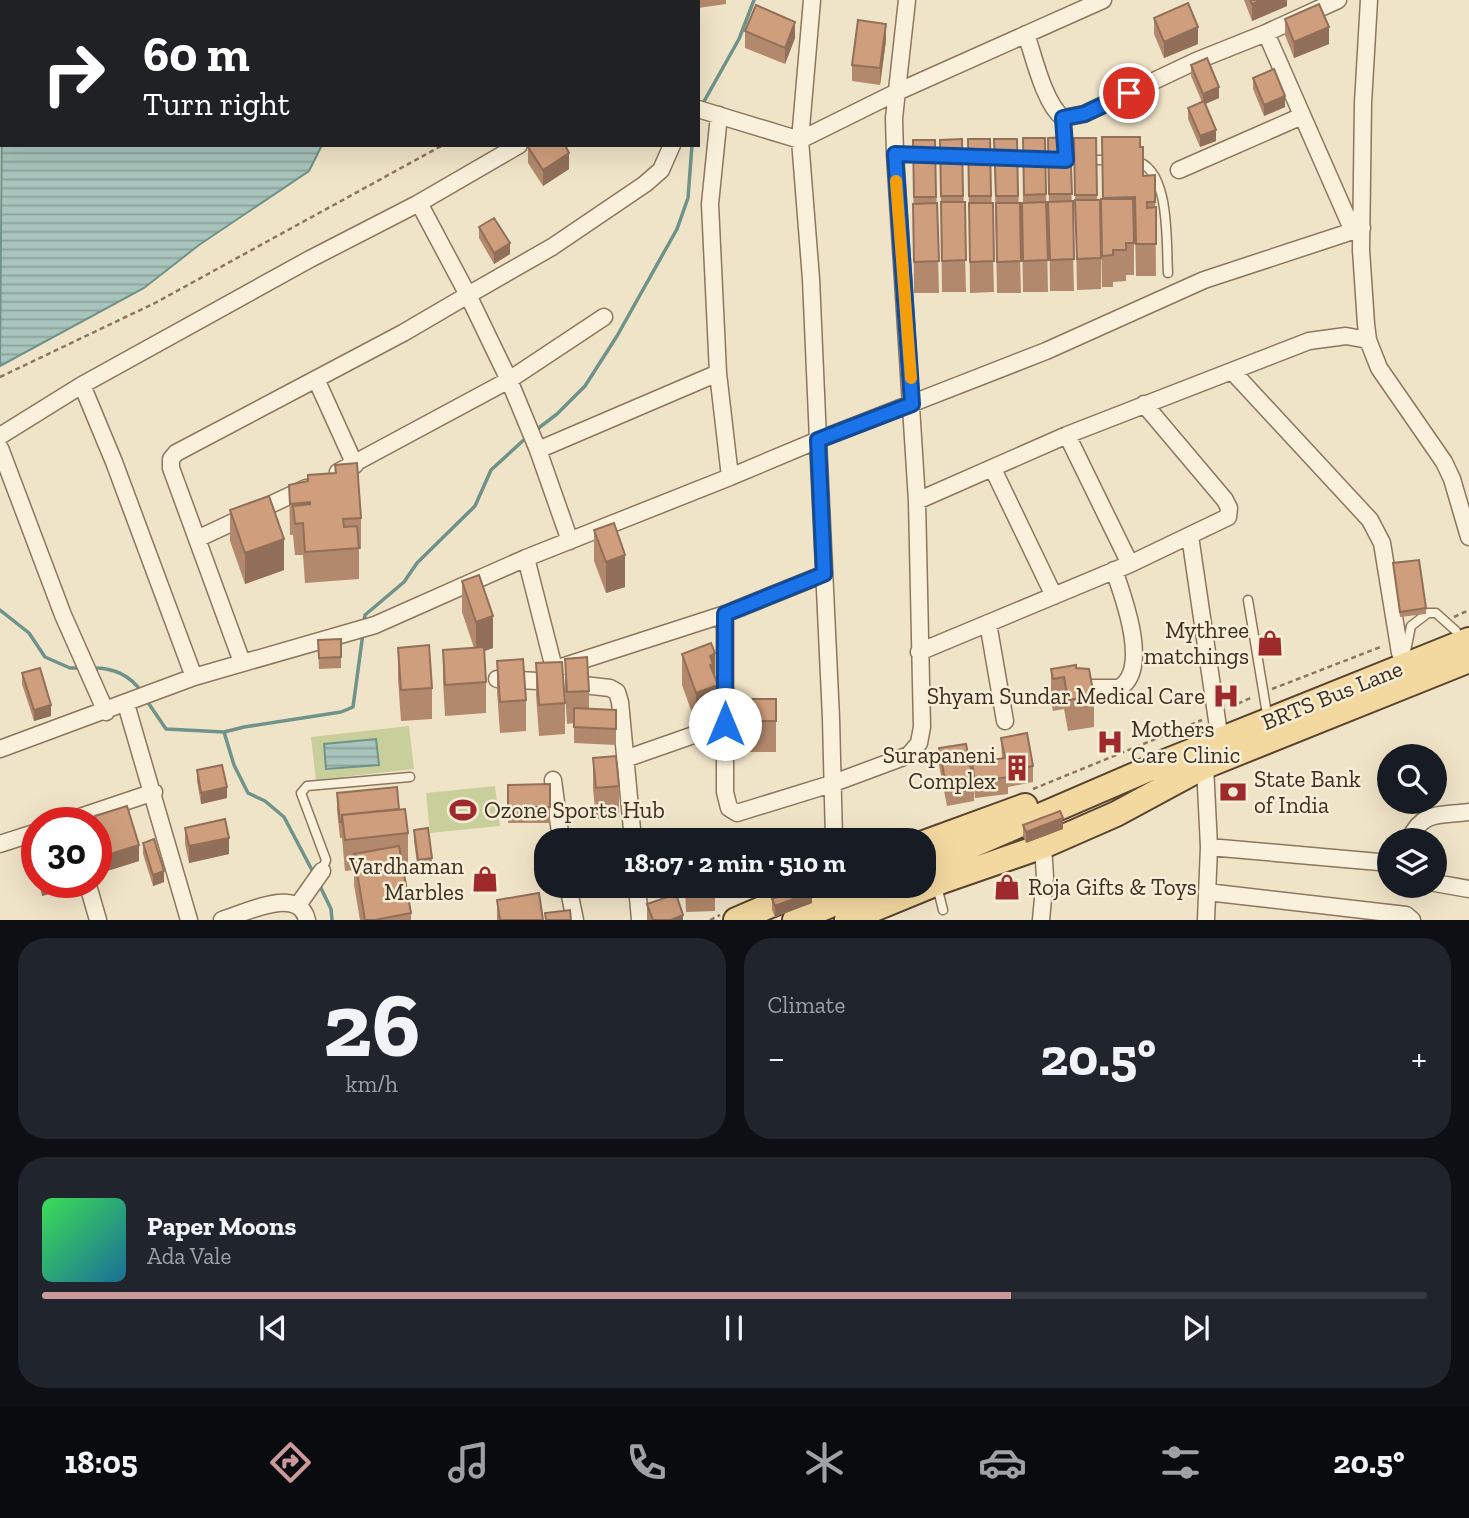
<!DOCTYPE html>
<meta charset="utf-8">
<style>
:root{--surface:#171b24;--page:#20242c;--text:#f1f3f6;--muted:#9ea1a6;--line:#363941;--accent:#cc999b}
body{margin:0;font-family:"Zilla Slab",serif;background:var(--page);color:var(--text);height:100vh;display:flex;flex-direction:column;font-size:26px;white-space:nowrap}
*{box-sizing:border-box;margin:0}
p{font-size:23px;color:var(--muted)}
.icon{flex:none;width:38px;height:38px;fill:none;stroke:currentColor;stroke-width:2;stroke-linecap:round;stroke-linejoin:round}
.map{position:relative;height:920px;overflow:hidden}
.panel{display:flex;flex-direction:column;gap:18px;padding:18px;background:#0d0f14;flex:1}
.panel>*{flex:none}
.hud{position:absolute;left:0px;top:0px;width:700px;height:147px;box-shadow:0 7px 28px #0002;background:#202124;color:#fff;overflow:hidden}
.buttons{position:absolute;left:1377px;top:744px;display:grid;gap:14px}
.buttons a{display:grid;place-items:center;width:70px;height:70px;border-radius:50%;background:var(--surface);box-shadow:0 7px 28px #0002;font-size:35px}
.speed{position:absolute;left:21px;top:807px;display:flex;gap:14px;font-size:35px;font-weight:700;text-align:center}
.speed>*{display:grid;place-content:center;width:91px;height:91px;border-radius:50%;background:var(--surface);box-shadow:0 7px 28px #0002;line-height:1}
.speed .limit{border:10px solid #d22;background:#fff;color:#111}
.pin{position:absolute;display:grid;place-items:center;width:60px;height:60px;color:#fff;margin:-30px;border:4px solid #fff;border-radius:50%;box-shadow:0 2px 7px #0007}
.me{position:absolute;width:77px;margin:-38px;rotate:0deg;stroke-linejoin:round;filter:drop-shadow(0 0 5px #0008)}
.turn{display:flex;align-items:center;gap:24px;height:147px;padding:0 28px;font-size:32px}
.turn .icon{width:91px;height:91px;stroke-width:2.5}
.turn b{display:block;font-size:49px;line-height:60px}
.big{font-size:52px;font-weight:700;line-height:1.1}
.panel .card{flex:1;display:flex;flex-direction:column;justify-content:center;gap:10px;min-width:0;padding:0 24px;border-radius:28px;background:var(--page)}
.panel .dial{align-items:center;gap:0}
.dial b{font-size:91px;line-height:1}
.song{display:flex;align-items:center;gap:21px}
.cover{width:84px;height:84px;border-radius:10px;background:linear-gradient(135deg,hsl(130 70% 55%),hsl(200 70% 35%))}
.played{height:7px;border-radius:4px;background:linear-gradient(90deg,var(--accent) 70%,var(--line) 70%)}
.keys{display:flex;justify-content:space-around;direction:ltr}
.heat{display:flex;justify-content:space-between;align-items:center;font-size:38px;direction:ltr}
.panel .tiles{flex:1;display:grid;gap:18px;grid-template-columns:1fr 1fr}
.card:last-child{grid-column:span 2}
.trip{position:absolute;left:534px;top:828px;width:402px;height:70px;border-radius:28px;background:var(--surface);box-shadow:0 7px 28px #0002;font-weight:700;line-height:70px;text-align:center}
.menu{display:flex;height:112px;justify-content:space-around;align-items:center;background:#090b0e;color:var(--muted)}
.menu .icon{width:49px;height:49px}
.menu .current{color:var(--accent)}
.menu b{font-size:32px;color:var(--text)}
.map>svg:first-child{display:block}
</style>
<div class="map">
<svg width="1469" height="920" viewBox="0 0 1469 920">
<defs>
<pattern id="water-rules" width="6" height="5" patternUnits="userSpaceOnUse" patternTransform="scale(1.75)"><rect width="6" height="5" fill="#a9c4bc"/><path d="M0 2.5h6" fill="none" stroke="#8ba098"/></pattern>
</defs>
<rect width="100%" height="100%" fill="#f0e4c8"/>
<path fill="#c9cf9b" d="M409 726 414 769 316 780 311 737Z
M495 786 500 826 430 833 426 793Z"/>
<path fill="url(#water-rules)" stroke="#6f938a" stroke-width="2" d="M2 101V145H322L309 171 199 245 144 288 0 366Z
M376 739 379 765 326 769 324 744Z"/>
<g fill="none" stroke-linecap="round" stroke-linejoin="round">
<path stroke="#6f938a" stroke-width="3.5" d="M702 105 739 39 754 0
M536 430 557 414 585 386 617 336 677 229 688 198 692 145
M0 610 29 633 45 657 70 668H79
M364 622 365 615 404 582 417 563 475 506 491 470 527 437
M90 668C111 667 129 674 141 691
M147 701 166 729 224 732
M313 872 284 817 265 801 248 793 234 765 224 732 244 727 341 712 353 707 363 633
M320 886 331 909 332 920"/>
<g stroke="#8d765c" stroke-width="11">
<path id="lane" d="M895 154 1032 159
M1062 160H1112
M1135 161C1171 168 1166 244 1168 273
M1248 600 1266 708
M1406 651 1411 626 1428 613H1436L1456 631
M322 871 326 860 301 793 307 786 410 777
M937 886 943 910"/>
</g>
<g stroke="#8d765c" stroke-width="19">
<path id="street" d="M2 0V2
M234 0V2
M812 0 800 140 811 279 818 440 1046 351 1204 280 1353 231
M1369 0 1363 103 1361 250 1366 324 1368 340 1379 368 1444 462 1452 479 1469 537
M50 2V0
M74 2 78 0
M275 2 276 0
M323 2 324 0
M386 2V0
M622 2V0
M1266 33 1338 0
M1026 34C1034 57 1044 103 1063 118L1084 114 1196 61 1266 33 1353 231 1362 228
M698 109 800 140 897 92 1103 0
M1179 170 1302 116
M1232 371 1370 520 1382 543 1400 653
M718 373 710 204 719 115
M1067 435 1130 564
M0 436 82 385
M0 448 63 615 106 712
M538 450 570 541
M355 465 316 379 403 333 468 295 419 203
M993 469 1054 596
M338 472 509 380 604 317
M730 477 818 440 831 718 834 840
M917 501 1067 435 1309 341 1346 336 1368 340
M1190 536 1218 727
M197 539 306 488
M725 614 824 574
M988 623 1005 721
M919 652 1130 564 1228 517 1229 508 1225 500 1144 404
M242 662 171 468V459L176 453 316 379
M555 669 725 614V792L729 808 737 813 831 784 909 755 919 743 922 727 917 501 895 154 894 118 907 0
M194 677 114 462 82 385 310 259 419 203 519 145
M497 679 557 682 610 688 617 692 620 702 633 840
M557 680 526 558 730 477 718 373 538 450 509 380 468 295 552 247 645 184 661 170 672 145
M1074 688H1119C1151 670 1123 596 1114 570
M126 704 189 920
M0 749 194 677 375 625 526 558
M625 759 725 724
M1205 766 1209 847 1206 920
M553 780 561 840
M65 822 154 792
M1409 840C1423 810 1439 816 1469 812
M0 844 37 832
M1209 847 1390 863
M87 882 98 920
M1435 883 1469 889
M568 886 575 920
M637 886 640 920
M1207 892 1406 915 1412 920
M298 905 322 871
M222 920C245 913 299 885 307 920
M1041 920 1045 877 1043 846"/>
</g>
<g stroke="#5b4430" stroke-width="28">
<path id="primary" d="M924 843 1025 806
M924 866 1165 762 1469 640
M736 920 815 886
M795 920 875 886
M847 920 942 881 1043 846 1116 814 1205 766 1469 660"/>
</g>
<path stroke="#8d765c" stroke-width="2.5" stroke-dasharray="5 3.5" stroke-linecap="butt" d="M0 377 155 303 443 145
M1454 617 1469 610
M1272 689 1383 646
M1230 707 1253 697
M1033 789 1202 720
M895 840 906 837
M710 920 720 915"/>
<use href="#lane" stroke="#faf1dc" stroke-width="8"/>
<use href="#street" stroke="#faf1dc" stroke-width="16"/>
<use href="#primary" stroke="#f3d9a0" stroke-width="24"/>
</g>
<path fill="#b2896c" d="M671 0H726V4L698 8V2H671Z
M1244 0H1287V6L1252 21Z
M1154 18 1198 44 1164 58 1154 34Z
M1285 19 1329 44 1294 58 1285 35Z
M745 31 795 38 785 64 745 48Z
M886 40 880 85 852 81V65Z
M1191 65 1219 98 1205 104 1216 141 1200 147 1188 119V108L1202 102 1191 76Z
M1253 78 1285 107 1264 116 1253 89Z
M1070 137 1074 291H1050L1048 138Z
M1102 137 1140 147 1143 176 1155 175 1156 276H1136L1135 229H1134V275H1126V281L1113 282V287H1102L1101 231V199H1103Z
M1023 138H1045L1048 292H1023L1022 234V203H1023Z
M1074 138H1096L1097 200 1101 258V289L1077 290Z
M962 139 966 292H942L940 140Z
M968 139H990L994 292 970 293Z
M994 139H1017L1021 293H997Z
M913 140H935L939 293H914Z
M528 147 569 169 543 186 528 163Z
M479 227 510 254 494 264 479 238Z
M335 465 361 518V549H359V579L305 583 303 555H295L293 535H290L289 485 308 481 335 473Z
M230 510 284 570 245 584 230 541Z
M594 530 625 587 606 593 594 561Z
M1393 563 1426 608V614L1400 617Z
M462 581 493 648 484 651 486 682V713L445 716 443 681V650L474 648 462 612Z
M341 639V668L319 669 318 640Z
M398 648 432 688V719L401 721 398 679Z
M682 654 715 679 718 717 696 724 682 685Z
M565 659 589 691V709L616 710V745L574 743V723L567 724 565 690Z
M497 661 526 700V731L500 733 497 692Z
M536 663 565 703V734L539 736 536 695Z
M1076 668 1094 696V727L1068 731 1064 709 1053 711 1051 701V669Z
M22 673 51 716 34 721 22 684Z
M740 699H776V752H740Z
M1001 738 1033 766V782L1008 787V794L975 798 974 788V801L947 806 939 765V748L972 778V763L1002 759Z
M593 758 619 786V817L596 819 593 789Z
M197 770 227 798 201 804 197 781Z
M550 784V823H508V785Z
M337 793 399 809 408 833V865H403L411 913V920H360L354 885V870L345 871 342 838H340L337 810Z
M95 816 139 861 107 871 96 837V822H95Z
M1023 825 1063 829 1026 843 1023 836Z
M185 828 229 854 189 863 185 844Z
M414 830 432 858V869L418 871 414 841Z
M143 843 164 882 153 886 143 854Z
M38 882H70V888L42 896Z
M685 886H715V911L686 912Z
M772 899 812 903 775 917 772 910Z
M497 900 543 920H497Z
M647 904 683 920H647Z"/>
<path fill="#916f58" d="M1263 0H1287V6L1252 21V4Z
M795 22V38L785 64V48Z
M886 24V40L880 85V68Z
M1198 27V44L1164 58V42Z
M1329 27V44L1294 58V42Z
M1219 87V98L1203 105V94Z
M1285 96V107L1264 116V105Z
M1216 130V141L1200 147V136Z
M569 153V169L543 186V170Z
M510 243V254L494 264V253Z
M284 539V570L245 584V553Z
M625 555V587L606 593V562Z
M493 616V648L476 654V622Z
M715 653V685H718V717L696 724V693L710 656Z
M51 705V716L34 721V710Z
M227 787V798L201 804V793Z
M1063 818V829L1026 843V832Z
M229 838V854L189 863V846Z
M139 845V861L107 871V855Z
M164 871V882L153 886V875Z
M53 882H70V888L42 896V885Z
M812 892V903L775 917V906Z
M683 915V920H671Z"/>
<path fill="#cf9f7d" stroke="#916f58" stroke-width="2" d="M1250 0H1263L1252 4Z
M1188 3 1198 27 1164 42 1154 18Z
M1319 4 1329 27 1294 42 1285 19Z
M756 5 795 22 785 48 745 31Z
M858 20 886 24 880 68 852 65Z
M1207 58 1219 87 1203 94 1191 65Z
M1274 69 1285 96 1264 105 1253 78Z
M1204 101 1216 130 1200 136 1188 108Z
M1070 137 1072 194H1049L1048 138Z
M1102 137H1140V147H1143V176L1155 175V202H1147V208L1156 207V244H1136L1135 197 1103 198Z
M1023 138H1045L1046 194 1024 195Z
M1074 138H1096L1097 195H1075Z
M962 139 963 196H941L940 140Z
M968 139H990L991 196H969Z
M994 139H1017L1018 196H996Z
M913 140H935L936 197H914Z
M531 145H565L569 153 543 170 528 147Z
M1101 199H1133L1134 243H1126V250H1113V255L1102 256Z
M1075 200H1100L1101 258 1077 259Z
M1073 201 1074 259 1050 260 1048 202Z
M941 202H965L966 260 942 261Z
M1046 202 1048 260 1023 261 1022 203Z
M937 203 939 261 914 262 913 204Z
M969 203H993L994 261 970 262Z
M996 203H1020L1021 261 997 262Z
M494 218 510 243 494 253 479 227Z
M357 463 361 518 343 519 344 527 357 526 359 548 305 552 303 523 295 524 293 506 310 504V502L290 504 289 485 308 481V475L336 473 335 465Z
M269 496 284 539 245 553 230 510Z
M614 523 625 555 606 562 594 530Z
M1419 560 1426 608 1400 612 1393 563Z
M479 575 493 616 476 622 462 581Z
M341 639V657L319 658 318 640Z
M711 643 715 653 710 656 713 664 710 665 718 685 696 693 682 654Z
M429 645 432 688 401 690 398 648Z
M484 647 486 682 445 685 443 650Z
M587 657 589 691 567 692 565 659Z
M523 659 526 700 500 702 497 661Z
M562 662 565 703 539 705 536 663Z
M1076 665V668L1089 669 1094 696 1068 700 1064 677 1053 679 1051 669Z
M40 668 51 705 34 710 22 673Z
M740 699H776V721H740Z
M574 708 616 710V729L574 727Z
M1027 733 1033 766 1007 771 1008 777 975 782 972 763 1005 758 1001 738Z
M966 744 974 785 947 790 939 748Z
M616 756 619 786 596 788 593 758Z
M222 765 227 787 201 793 197 770Z
M550 784V807H508V785Z
M397 787 399 809 342 815V822H340L337 793Z
M127 806 139 845 107 855 95 816Z
M405 809 408 833 345 840 342 815Z
M1060 811 1063 818 1026 832 1023 825Z
M225 819 229 838 189 846 185 828Z
M428 828 432 858 418 860 414 830Z
M154 839 164 871 153 875 143 843Z
M399 846 411 913 375 920H365L354 854Z
M41 882H53L42 885Z
M686 886H715V894L686 895Z
M807 886H809L812 892 775 906 772 899Z
M539 893 543 920H500L497 900Z
M676 894 683 915 671 920H653L647 904Z
M570 910 571 920H546L545 913Z"/>
<g fill="none" stroke-linecap="round" stroke-linejoin="round">
<g stroke="#114b97" stroke-width="18">
<path id="route" d="M725 724V614L824 574 818 440 912 404 895 154 1066 160 1063 118 1084 114 1129 93"/>
</g>
<use href="#route" stroke="#1a73e8" stroke-width="12"/>
<path stroke="#f59e0b" stroke-width="12" d="M896 181 911 378"/>
</g>
<defs>
<g id="shop-bare" transform="scale(2.1)"><path d="M-5-2.5h2.3a2.7 3.5 0 0 1 5.4 0H5L5.5 6h-11ZM-1.5-2.5h3a1.5 2.3 0 0 0-3 0Z" fill="#9e2a2b" stroke="#f7eed8" stroke-width="2.5" paint-order="stroke"/></g>
<g id="hospital-bare" transform="scale(2.1)"><path d="M-5-5h3v3.5h4V-5h3V5h-3V1.5h-4V5h-3Z" fill="#9e2a2b" stroke="#f7eed8" stroke-width="2.5" paint-order="stroke"/></g>
<g id="building-bare" transform="scale(2.1)"><path d="M-4-6H4V6H1V3H-1V6H-4ZM-2.5-4.3h1.7v1.8h-1.7ZM.8-4.3h1.7v1.8H.8ZM-2.5-1h1.7V.8h-1.7ZM.8-1h1.7V.8H.8Z" fill="#9e2a2b" stroke="#f7eed8" stroke-width="2.5" paint-order="stroke"/></g>
<g id="bank-bare" transform="scale(2.1)"><path d="M-6-4H6V4H-6ZM0-2.3a2.3 2.3 0 1 0 0 4.6a2.3 2.3 0 1 0 0-4.6Z" fill="#9e2a2b" stroke="#f7eed8" stroke-width="2.5" paint-order="stroke"/></g>
<g id="stadium-bare" transform="scale(2.1)"><path d="M0-5a6.5 5 0 1 0 0 10a6.5 5 0 1 0 0-10ZM-3.5-1.8h7v3.6h-7Z" fill="#9e2a2b" stroke="#f7eed8" stroke-width="2.5" paint-order="stroke"/></g>
</defs>
<g fill-rule="evenodd">
<use href="#shop-bare" x="1270" y="643"/>
<use href="#hospital-bare" x="1226" y="696"/>
<use href="#hospital-bare" x="1110" y="742"/>
<use href="#building-bare" x="1017" y="768"/>
<use href="#bank-bare" x="1233" y="792"/>
<use href="#stadium-bare" x="463" y="810"/>
<use href="#shop-bare" x="485" y="879"/>
<use href="#shop-bare" x="1007" y="887"/>
</g>
<g text-anchor="middle" dominant-baseline="central" stroke-width="5" stroke-linejoin="round" paint-order="stroke">
<g font-size="23" fill="#3d2e20" stroke="#f7eed8" text-anchor="end">
<text x="1249" y="630">Mythree<tspan x="1249" dy="26">matchings</tspan></text>
<text x="1205" y="696">Shyam Sundar Medical Care</text>
<text x="1131" y="729" text-anchor="start">Mothers<tspan x="1131" dy="26">Care Clinic</tspan></text>
<text x="996" y="755">Surapaneni<tspan x="996" dy="26">Complex</tspan></text>
<text x="1254" y="779" text-anchor="start">State Bank<tspan x="1254" dy="26">of India</tspan></text>
<text x="484" y="810" text-anchor="start">Ozone Sports Hub</text>
<text x="464" y="866">Vardhaman<tspan x="464" dy="26">Marbles</tspan></text>
<text x="1028" y="887" text-anchor="start">Roja Gifts &amp; Toys</text>
</g>
<g font-size="23" fill="#3d2e20" stroke="#f7eed8">
<text transform="translate(1332 695) rotate(-22)">BRTS Bus Lane</text>
</g>
</g>
</svg>
<div class="buttons">
<a><svg class="icon" aria-label="search" viewBox="0 0 24 24"><circle cx="10" cy="10" r="6"/><path d="M15 15l6 6"/></svg></a>
<a><svg class="icon" aria-label="layers" viewBox="0 0 24 24"><path d="M12 4l9 5-9 5-9-5zM3 14l9 5 9-5"/></svg></a>
</div>
<div class="speed"><div class="limit">30</div></div>
<div class="pin" style="left:1129px;top:93px;background:#d93025"><svg class="icon" aria-label="arrive" viewBox="0 0 24 24"><path d="M6 21V4h12l-3 4 3 4H6"/></svg></div>
<svg class="me" style="left:725px;top:724px" viewBox="-20 -20 40 40"><circle r="19" fill="#fff"/><path d="M0-13L10 11 0 6-10 11z" fill="#1a73e8"/></svg>
<div class="trip">18:07 · 2 min · 510 m</div>
<div class="hud">
<div class="turn"><svg class="icon" aria-label="right" viewBox="0 0 24 24"><path d="M7 20v-9h11M14 6l5 5-5 5"/></svg><div><b>60 m</b>Turn right</div></div>
</div>
</div>
<section class="panel">
<div class="tiles">
<div class="card dial"><b>26</b><p>km/h</p></div>
<div class="card"><p>Climate</p>
<div class="heat"><a>−</a><b class="big">20.5°</b><a>+</a></div>
</div>
<div class="card">
<div class="song"><i class="cover"></i><div><b>Paper Moons</b><p>Ada Vale</p></div></div>
<div class="played"></div>
<div class="keys"><svg class="icon" aria-label="previous" viewBox="0 0 24 24"><path d="M18 5L8 12l10 7zM5 5v14"/></svg><svg class="icon" aria-label="pause" viewBox="0 0 24 24"><path d="M8 5v14M16 5v14"/></svg><svg class="icon" aria-label="next" viewBox="0 0 24 24"><path d="M6 5l10 7-10 7zM19 5v14"/></svg></div>
</div>
</div>
</section>
<nav class="menu">
<b>18:05</b>
<svg class="icon current" aria-label="directions" viewBox="0 0 24 24"><path d="M12 3l9 9-9 9-9-9zM9 14v-3h6M13 9l2 2-2 2"/></svg>
<svg class="icon" aria-label="music" viewBox="0 0 24 24"><path d="M9 18V5l10-2v13"/><circle cx="6" cy="18" r="3"/><circle cx="16" cy="16" r="3"/></svg>
<svg class="icon" aria-label="phone" viewBox="0 0 24 24"><path d="M5 4h4l2 5-3 2q2 4 5 5l2-3 5 2v4C11 20 4 13 5 4z"/></svg>
<svg class="icon" aria-label="climate" viewBox="0 0 24 24"><path d="M12 3v18M4 7l16 10M4 17L20 7"/></svg>
<svg class="icon" aria-label="car" viewBox="0 0 24 24"><path d="M5 17H2v-5l4-1 3-4h7l3 4 3 1v5h-3M9 17h6M6 11h13"/><circle cx="7" cy="17" r="2"/><circle cx="17" cy="17" r="2"/></svg>
<svg class="icon" aria-label="filters" viewBox="0 0 24 24"><path d="M4 7h16M4 17h16"/><circle cx="9" cy="7" r="2"/><circle cx="15" cy="17" r="2"/></svg>
<b>20.5°</b>
</nav>
